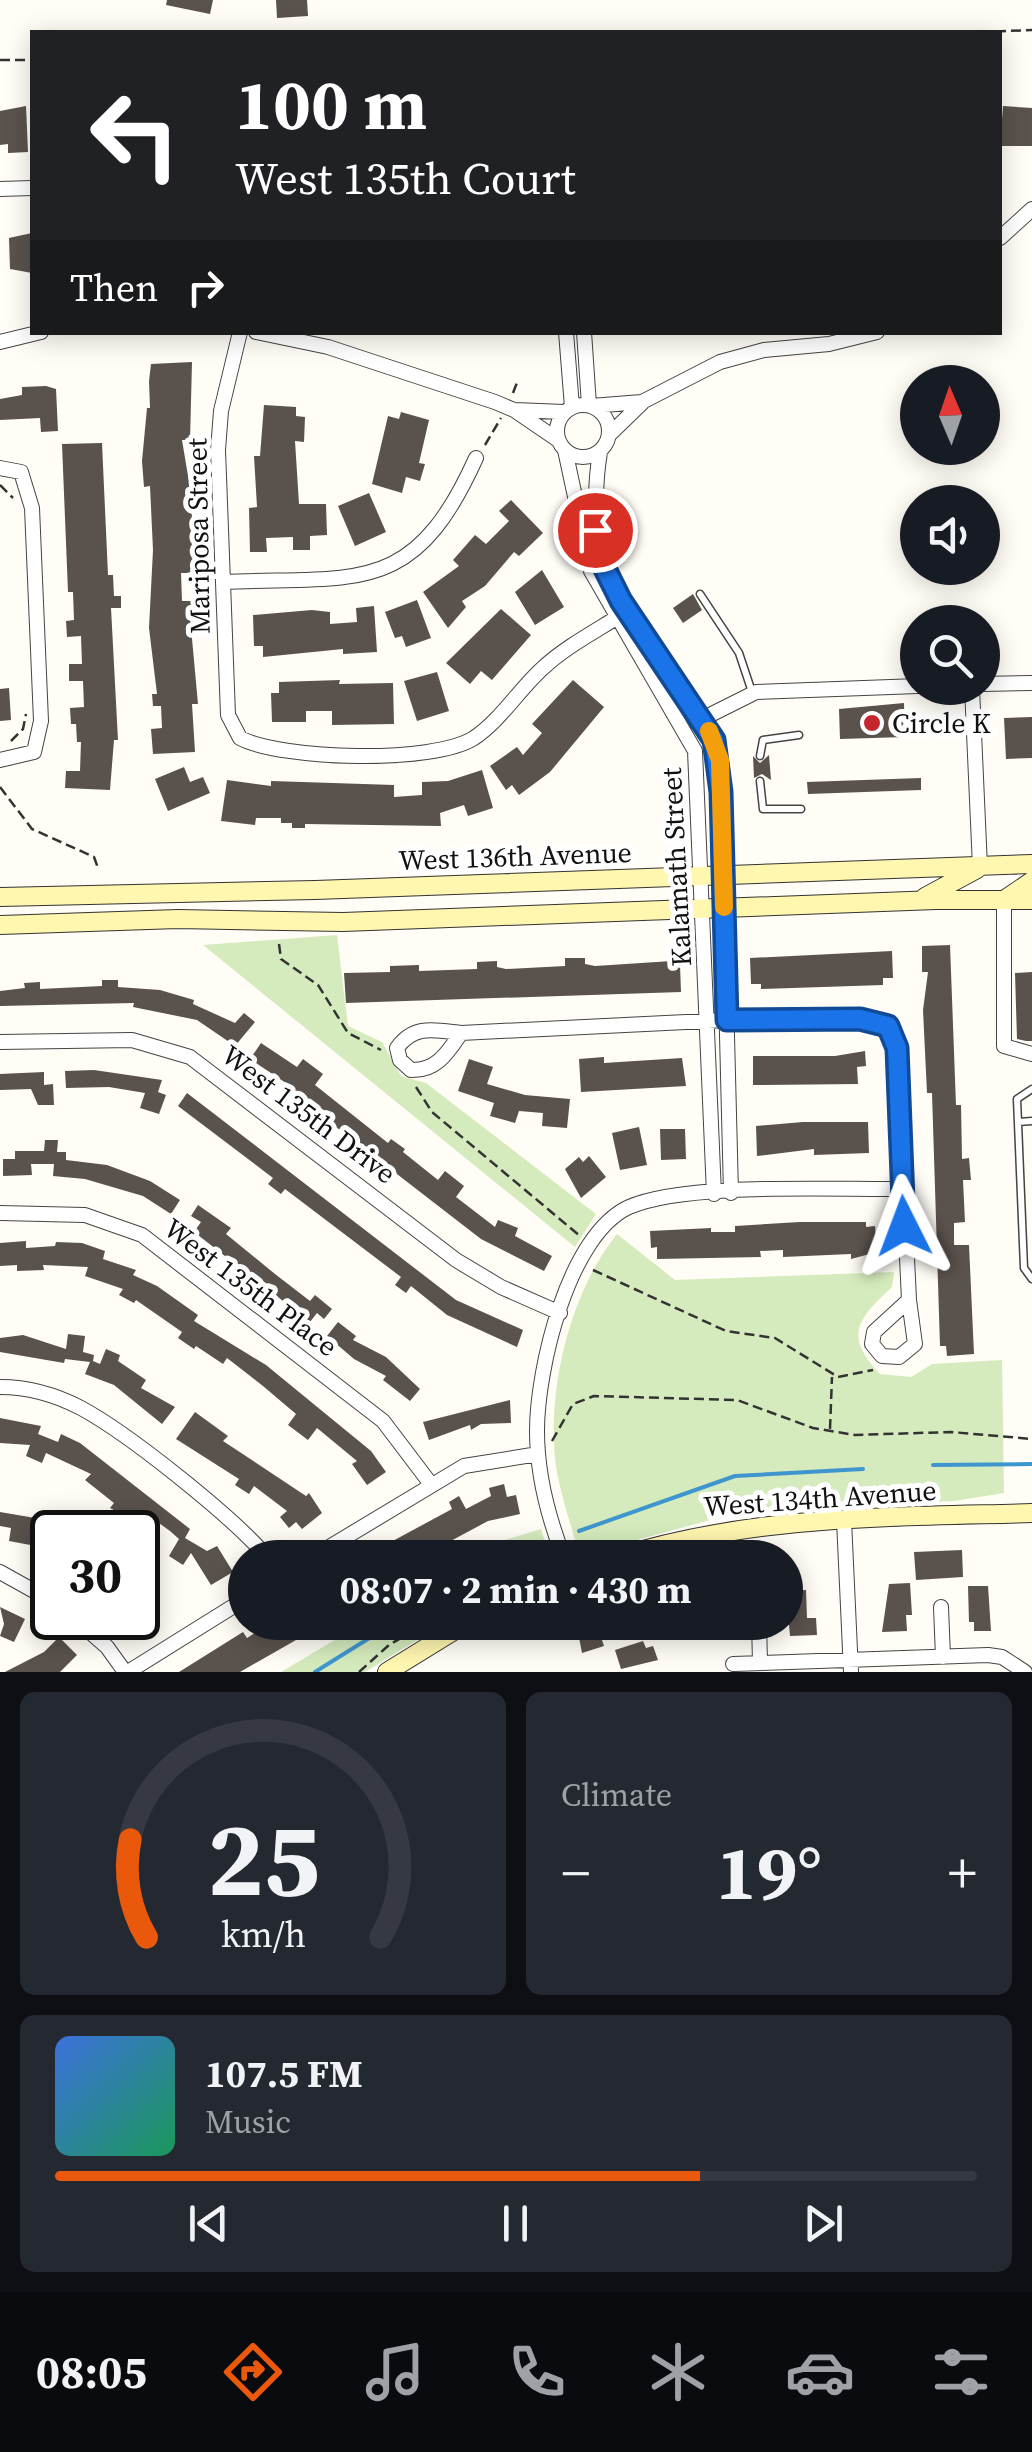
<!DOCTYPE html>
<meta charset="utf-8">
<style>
:root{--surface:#171b24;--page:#242831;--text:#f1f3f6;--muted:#9ea1a6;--line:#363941;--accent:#ea580c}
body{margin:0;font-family:"Source Serif 4",serif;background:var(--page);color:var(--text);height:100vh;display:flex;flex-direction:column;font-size:38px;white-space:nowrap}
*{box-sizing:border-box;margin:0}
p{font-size:32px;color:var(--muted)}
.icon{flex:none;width:55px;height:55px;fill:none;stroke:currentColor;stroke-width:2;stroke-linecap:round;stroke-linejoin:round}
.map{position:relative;height:1672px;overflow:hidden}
.side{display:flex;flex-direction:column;gap:20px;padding:20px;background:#0d0f14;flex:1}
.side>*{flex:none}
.banner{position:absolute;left:30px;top:30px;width:972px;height:305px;border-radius:0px;box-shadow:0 5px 25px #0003;background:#202124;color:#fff;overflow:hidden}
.needle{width:65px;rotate:358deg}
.tools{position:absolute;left:900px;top:365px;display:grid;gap:20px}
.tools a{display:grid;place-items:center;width:100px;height:100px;border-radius:50%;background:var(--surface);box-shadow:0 5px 25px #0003;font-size:50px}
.speed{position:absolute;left:30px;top:1510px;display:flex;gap:20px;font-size:50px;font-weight:700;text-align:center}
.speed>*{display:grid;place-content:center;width:130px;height:130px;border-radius:50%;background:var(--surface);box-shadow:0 5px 25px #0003;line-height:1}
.speed .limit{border:5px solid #111;border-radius:15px;background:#fff;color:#111}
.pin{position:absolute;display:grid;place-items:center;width:85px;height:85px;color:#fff;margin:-42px;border:5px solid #fff;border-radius:50%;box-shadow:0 2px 10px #0007}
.me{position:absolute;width:110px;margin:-55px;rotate:357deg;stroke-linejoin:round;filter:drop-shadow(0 0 8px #0008)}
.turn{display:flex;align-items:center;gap:35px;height:210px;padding:0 40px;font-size:45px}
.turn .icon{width:130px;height:130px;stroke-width:2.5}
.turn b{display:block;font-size:70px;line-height:85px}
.then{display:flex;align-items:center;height:95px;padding:0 40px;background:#0003;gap:20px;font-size:38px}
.big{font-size:75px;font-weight:700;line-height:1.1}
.side .tile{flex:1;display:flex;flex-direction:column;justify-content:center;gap:15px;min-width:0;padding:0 35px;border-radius:15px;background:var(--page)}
.side .dial{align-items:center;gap:0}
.dial svg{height:260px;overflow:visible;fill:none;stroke:var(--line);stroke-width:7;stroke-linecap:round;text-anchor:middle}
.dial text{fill:var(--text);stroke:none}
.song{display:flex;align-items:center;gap:30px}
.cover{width:120px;height:120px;border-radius:15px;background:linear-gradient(135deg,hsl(220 70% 55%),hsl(150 70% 35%))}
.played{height:10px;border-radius:5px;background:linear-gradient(90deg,var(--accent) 70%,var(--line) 70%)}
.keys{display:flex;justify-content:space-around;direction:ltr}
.heat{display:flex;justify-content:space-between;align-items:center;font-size:55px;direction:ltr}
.side .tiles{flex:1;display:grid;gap:20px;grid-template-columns:1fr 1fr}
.tile:last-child{grid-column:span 2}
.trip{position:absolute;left:228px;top:1540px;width:575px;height:100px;border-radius:50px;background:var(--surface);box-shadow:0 5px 25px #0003;font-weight:700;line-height:100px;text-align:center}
.tabs{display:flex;height:160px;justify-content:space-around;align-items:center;background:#090b0e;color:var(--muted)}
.tabs .icon{width:70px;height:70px}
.tabs .selected{color:var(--accent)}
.tabs b{font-size:45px;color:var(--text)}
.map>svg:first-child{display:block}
</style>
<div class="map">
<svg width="1032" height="1672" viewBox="0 0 1032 1672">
<rect width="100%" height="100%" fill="#fffdf5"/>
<path fill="#d5ebbd" d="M337 935 348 1026 382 1042 401 1076 426 1083 596 1214 575 1247 203 945Z
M617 1234 675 1280 894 1272 892 1287C858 1319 843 1335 880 1374L911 1377 932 1364 1002 1360 1004 1493 954 1501 747 1510 596 1551 576 1543C567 1512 555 1477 554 1445 551 1374 573 1289 617 1234Z
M541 1529 549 1557H474L501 1541Z
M365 1622 445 1623 365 1672H281Z"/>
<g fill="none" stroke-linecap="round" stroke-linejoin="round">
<path stroke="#3f96cf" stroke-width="4" d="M933 1465 1032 1464
M579 1531 735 1476 863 1469
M508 1558 537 1546
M315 1672 395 1622"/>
</g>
<path fill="#5a524d" d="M167 0H213L210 14 166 5Z
M276 0H307L308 16 277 18Z
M26 106 28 152 8 153V144L0 145V111Z
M1003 106 1032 108V146H1000Z
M32 233V273L10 269 9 238Z
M192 362 190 440H182L191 494 194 573H181L182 601H195L196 617H190L198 704H192L195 752 153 754 151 729 162 728 161 706H153L152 694H157L149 628 153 550 150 486 144 487 142 461 147 408H150L149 381 151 364Z
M46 386 56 389 58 431 41 432 40 418 0 420V399L22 395V387Z
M264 405 296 407V416L305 417 304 442 295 441 299 504H326L327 535 310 536V550H293V537L266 538 267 552H250L249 508 257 507 254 456H260Z
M401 412 429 420 419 463 425 464 420 481 406 477 402 493 372 484 388 416 399 419Z
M102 443 108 575H113L114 596H121V608H111L118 740H114L110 790 65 788 66 771H80L81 742H77L76 724H71L70 708 84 707 83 681H69V664H82L81 636 67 637 66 621 74 620 73 592H68L62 444Z
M369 493 386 532 355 546 338 506Z
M511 500 543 533 519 556 514 552 485 586 462 601 466 607 448 628 423 592 459 566 453 560 475 535 486 544 509 521 499 511Z
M542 570 564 607 535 625 515 592Z
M693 594 702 610 683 623 673 608Z
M417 600 431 638 406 647 402 636 395 638 385 612Z
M374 606 377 652 343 654V649L263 657V646H254L253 615 312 610 330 612V624L357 622 356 608Z
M501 609 531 635 492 680 481 671 470 684 446 663Z
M437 672 449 711 417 721 404 681Z
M340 680 339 684 393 683 394 724 332 725V711H306V722H272L271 693H279V682Z
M573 680 604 707 550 772 519 795 512 785 506 790 490 766 517 747 523 755 542 733 532 724Z
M9 688 11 720 0 721V689Z
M904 703 905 737 840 739 839 709Z
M1032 717V758L1006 759 1004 718Z
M769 755 771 780 762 774 754 778 753 756 760 763Z
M184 767 190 782 203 777 210 793 168 811 155 779Z
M482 770 493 808 468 816 464 805 440 813 441 826 305 824V828H292V823H281V818H256L255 825 221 821 227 780 271 786V781L394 785V797L422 795V782L448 781Z
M921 778V790L808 794 807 782Z
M950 945 956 1105H961L962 1159 969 1158 971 1180H963L965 1222 954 1223V1245H969L974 1354 947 1356 946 1346H940L932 1093H927L923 1010 928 972H922V946Z
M892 951 893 978H883V985L761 989V984H751L750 958Z
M565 958H585V964L595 966 672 961 680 965 681 992 346 1003 344 973 390 972V966L419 965V971L477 969V962L497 961V967L506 969 565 966Z
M1032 972V1041H1026L1017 1039 1015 973Z
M102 980H118V987L160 990 194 1000 193 1004 235 1023 244 1013 255 1022 235 1046 197 1020 133 1007 134 1003 0 1006V991L25 988 24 983 40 982V989L102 986Z
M261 1043 297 1067 303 1059 323 1074 315 1085 388 1143 391 1139 405 1149 403 1152 438 1180 445 1171 464 1186 456 1197 495 1227 498 1220 518 1228 515 1236 552 1256 544 1271 481 1239 283 1086 286 1083 250 1059Z
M865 1051 866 1066 857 1067 858 1084 753 1085V1056H835Z
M604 1057V1063L682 1058 686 1086 581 1092 579 1059Z
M469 1059 493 1067 487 1084 525 1095 570 1099 567 1128 542 1126 543 1113 519 1111 515 1123 490 1116 494 1103 458 1091Z
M94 1070 162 1080 158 1092 166 1095 159 1114 140 1108 145 1093 109 1087 66 1088 65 1071Z
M44 1072V1085L53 1084 54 1105H38L31 1089 0 1090V1074Z
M187 1093 456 1300 523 1330 517 1347 447 1315 411 1286 406 1293 395 1285 401 1277 285 1189 281 1194 268 1184 273 1178 178 1106Z
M803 1122H868L869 1153 814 1155V1149L757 1156 756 1126Z
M639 1127 647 1165 620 1170 612 1133Z
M660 1129H685L686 1159 661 1160Z
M45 1140H58L57 1152H66V1160L107 1165 150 1181 180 1200 171 1214 143 1196 85 1179 53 1176 54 1164H31L32 1175 3 1176V1159H15V1151H44Z
M589 1156 606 1177 581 1198 565 1169 579 1157 583 1162Z
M198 1205 231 1228 226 1234 275 1274 310 1301 315 1295 332 1309 324 1319 317 1313 310 1322 194 1232 201 1222 191 1216Z
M800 1222H866V1227L875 1226 877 1252 851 1259V1254L783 1257V1250L760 1251 761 1257 657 1259V1247L651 1248 650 1231 711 1228V1232H735V1226Z
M26 1241V1248L55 1246 56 1242 82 1243 105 1251 103 1259 136 1270 133 1275 157 1286 198 1315 194 1321 266 1365 371 1451 386 1472 367 1485 352 1464 357 1461 317 1428 308 1440 288 1425 296 1414 263 1386 227 1358 223 1364 196 1346 194 1349 178 1338 182 1332 136 1300 134 1303 119 1295 123 1289 85 1276 88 1267 43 1265 44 1270 17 1271V1265L0 1266V1243Z
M338 1322 356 1336 353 1340 386 1357 420 1389 410 1401 383 1380 386 1376 354 1359 327 1336Z
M68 1334 85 1336 83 1352 94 1355 93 1361 100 1364 106 1349 120 1355 118 1361 146 1380 141 1388 175 1407 162 1424 114 1385 85 1374 90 1362 65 1359 64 1363 0 1352V1338L23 1335 66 1349Z
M510 1400 511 1423 481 1424 471 1430 470 1425 429 1440 423 1422Z
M195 1412 228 1436 223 1441 306 1496 309 1493 322 1513 302 1529 296 1522 289 1528 280 1517 287 1511 254 1486 249 1494 235 1485 239 1479 176 1439Z
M0 1418 41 1426 38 1434 58 1442 61 1434 80 1443 190 1529 185 1538 207 1551 217 1546 233 1572 211 1585 191 1553 183 1565 169 1556 179 1539 170 1531 152 1518 146 1527 110 1508 114 1503 85 1480 91 1474 46 1453 42 1463 26 1456 30 1445 0 1443Z
M504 1484 507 1497 516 1495 520 1514 488 1521 419 1558H398L389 1543 452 1509 449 1502 459 1496 466 1509 491 1496 489 1488Z
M0 1512 41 1519 40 1525 48 1529 52 1520V1561L37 1554 41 1547 9 1541 11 1528 0 1526Z
M962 1550 963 1577 916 1580 914 1552Z
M910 1583 912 1615H906L907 1631 882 1632 889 1584Z
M968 1586H988L991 1631H974V1622H969Z
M806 1590 807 1618H816L817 1635 790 1636 786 1591Z
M138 1595 158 1615 138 1635 124 1618H138Z
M0 1607 25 1619 14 1642 0 1636 4 1624Z
M262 1622H309L292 1632 296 1640 240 1672H179L243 1632 247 1638 264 1627Z
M576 1622H596L604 1646 582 1653Z
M700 1622H724L725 1638H700Z
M59 1637 77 1655 60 1672H5L44 1652Z
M643 1641 646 1648 653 1646 658 1660 621 1669 615 1650Z"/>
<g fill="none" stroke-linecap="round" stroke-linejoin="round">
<g stroke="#444" stroke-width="9">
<path id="lane" d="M700 594 739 653 752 692
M760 756 763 740 799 735
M760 781 763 809H801
M1032 1089 1017 1099 1024 1268 1032 1279
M1018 1122 1032 1121"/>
</g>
<g stroke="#444" stroke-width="16">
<path id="street" d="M0 189 32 188
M1000 238 1032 209
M240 332 221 411 218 450 228 715 240 738C282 760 433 764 474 738 501 720 520 688 544 667 568 645 600 629 627 611
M256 332 328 347 495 402 514 410 558 440
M566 332 572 407
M584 332 589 405
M0 342 41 332
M557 431a26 26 0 1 1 52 0a26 26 0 1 1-52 0Z
M591 406 642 402 720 362 764 350 829 344 877 332
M515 410 564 412
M610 434 642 403
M565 450 591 571 695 751 714 1194
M600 452C584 552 619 600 675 679 694 705 711 729 720 760L731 1193
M0 468 21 472 32 508 41 721 34 752 0 760
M223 582C358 576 413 598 476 458
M982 684 1032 683
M972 688 980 867
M696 722 756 692 918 686
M1004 900V1046L1032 1054
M461 1033C448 1052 437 1071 411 1070L400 1060 397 1048C414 1024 435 1030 461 1033L727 1020 881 1022 893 1033 897 1048 909 1300 874 1332 872 1344 882 1356 899 1357 915 1344 909 1300
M0 1042 132 1040 190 1057 456 1260 501 1287 560 1313
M0 1213 85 1215 142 1235 383 1421 430 1483
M0 1387C28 1387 56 1395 81 1408 129 1434 232 1516 268 1558
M844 1520 851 1672
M311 1558 464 1466 538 1454
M564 1558C548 1517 537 1475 537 1431 537 1369 568 1235 629 1207 686 1182 835 1190 902 1189
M0 1572 52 1601
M941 1607 943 1657
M74 1618 107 1647 125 1672
M759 1622 760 1663
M733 1664 988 1655 1002 1657 1025 1672
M128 1672 245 1599"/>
</g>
<g stroke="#333" stroke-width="20">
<path id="secondary" d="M0 897 315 890 1032 864
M925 897 977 869
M1004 900 1032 881
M0 925 178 919 343 922 936 900H1032
M616 1558C751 1515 892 1517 1032 1513
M387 1672 468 1622"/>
</g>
<path stroke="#333" stroke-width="2.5" stroke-dasharray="10 5" stroke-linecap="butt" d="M981 32 1032 30
M0 60H32
M513 393 518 380
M485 445 501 418
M0 485 13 498
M11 741 23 729 26 714
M0 787 32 829 94 857 98 868
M279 944 281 959 318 985 348 1033 381 1050
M416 1087 432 1112 580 1236
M593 1270 726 1331 775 1338 838 1377 873 1370
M830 1429 832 1377
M552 1441 573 1404 594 1396 737 1400 813 1428 855 1435 951 1432 1032 1439
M359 1672 389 1645 428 1622"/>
<use href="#lane" stroke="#fff" stroke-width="6"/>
<use href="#street" stroke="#fff" stroke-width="14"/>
<use href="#secondary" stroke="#fff6b0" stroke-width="18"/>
</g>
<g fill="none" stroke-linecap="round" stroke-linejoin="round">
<g stroke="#114b97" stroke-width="25">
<path id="route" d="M595 530 605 569 621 601 714 740 721 792 727 1020 860 1019 888 1026 897 1048 904 1226"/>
</g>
<use href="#route" stroke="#1a73e8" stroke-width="18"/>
<path stroke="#f59e0b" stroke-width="18" d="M709 731 720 760 724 907"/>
</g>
<circle fill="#c4262e" stroke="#fff" stroke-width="4" cx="872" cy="723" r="10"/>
<g text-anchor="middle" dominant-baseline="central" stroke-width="10" stroke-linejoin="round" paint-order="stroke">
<g font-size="28" fill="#111" stroke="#fff">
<text transform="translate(198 536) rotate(-91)">Mariposa Street</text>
<text transform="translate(515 856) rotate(-2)">West 136th Avenue</text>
<text transform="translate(676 867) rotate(-93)">Kalamath Street</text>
<text transform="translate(309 1114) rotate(37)">West 135th Drive</text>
<text transform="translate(251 1287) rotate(37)">West 135th Place</text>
<text transform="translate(820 1498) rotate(-4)">West 134th Avenue</text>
</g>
<g font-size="28" fill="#111" stroke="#fff" text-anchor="start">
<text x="892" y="723">Circle K</text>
</g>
</g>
</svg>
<div class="tools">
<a><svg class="needle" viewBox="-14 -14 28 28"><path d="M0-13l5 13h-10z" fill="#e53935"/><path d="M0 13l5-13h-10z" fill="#9ea1a6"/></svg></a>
<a><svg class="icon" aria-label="sound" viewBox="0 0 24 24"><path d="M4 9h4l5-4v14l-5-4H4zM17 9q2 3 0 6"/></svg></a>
<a><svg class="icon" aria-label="search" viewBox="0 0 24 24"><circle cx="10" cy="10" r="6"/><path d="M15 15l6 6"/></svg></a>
</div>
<div class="speed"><div class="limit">30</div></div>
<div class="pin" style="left:595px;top:530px;background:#d93025"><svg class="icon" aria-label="arrive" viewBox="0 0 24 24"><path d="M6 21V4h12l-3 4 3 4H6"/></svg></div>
<svg class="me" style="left:904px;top:1226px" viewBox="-20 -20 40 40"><path d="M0-17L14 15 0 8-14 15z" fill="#1a73e8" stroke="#fff" stroke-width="4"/></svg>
<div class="trip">08:07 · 2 min · 430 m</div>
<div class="banner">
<div class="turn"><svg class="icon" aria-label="left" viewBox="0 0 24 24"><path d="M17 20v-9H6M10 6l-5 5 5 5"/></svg><div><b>100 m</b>West 135th Court</div></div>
<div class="then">Then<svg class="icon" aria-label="right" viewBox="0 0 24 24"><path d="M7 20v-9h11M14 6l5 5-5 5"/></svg></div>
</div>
</div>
<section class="side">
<div class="tiles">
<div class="tile dial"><svg viewBox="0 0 100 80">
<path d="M14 69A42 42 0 1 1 86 69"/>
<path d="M14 69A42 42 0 0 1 9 39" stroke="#ea580c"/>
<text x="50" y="56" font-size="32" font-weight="700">25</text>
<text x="50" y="72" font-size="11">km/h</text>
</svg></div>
<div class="tile"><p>Climate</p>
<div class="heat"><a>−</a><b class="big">19°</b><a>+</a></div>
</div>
<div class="tile">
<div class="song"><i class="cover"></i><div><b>107.5 FM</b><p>Music</p></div></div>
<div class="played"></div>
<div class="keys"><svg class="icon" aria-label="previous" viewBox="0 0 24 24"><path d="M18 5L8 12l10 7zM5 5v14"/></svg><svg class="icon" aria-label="pause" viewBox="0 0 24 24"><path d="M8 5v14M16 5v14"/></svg><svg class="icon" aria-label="next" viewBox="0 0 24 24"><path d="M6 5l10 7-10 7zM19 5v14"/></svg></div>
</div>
</div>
</section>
<nav class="tabs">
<b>08:05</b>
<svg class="icon selected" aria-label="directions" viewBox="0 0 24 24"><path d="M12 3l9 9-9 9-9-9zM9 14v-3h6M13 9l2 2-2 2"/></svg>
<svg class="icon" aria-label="music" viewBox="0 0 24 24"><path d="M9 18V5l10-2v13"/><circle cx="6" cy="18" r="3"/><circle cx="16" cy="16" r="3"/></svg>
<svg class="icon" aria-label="phone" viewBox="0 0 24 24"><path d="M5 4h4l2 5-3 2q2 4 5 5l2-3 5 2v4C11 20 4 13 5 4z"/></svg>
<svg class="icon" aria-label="climate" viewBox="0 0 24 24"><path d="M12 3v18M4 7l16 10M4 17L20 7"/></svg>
<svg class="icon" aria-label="car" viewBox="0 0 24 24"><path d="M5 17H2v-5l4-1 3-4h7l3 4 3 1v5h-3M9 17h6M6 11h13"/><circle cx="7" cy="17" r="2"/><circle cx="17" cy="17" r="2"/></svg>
<svg class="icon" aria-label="filters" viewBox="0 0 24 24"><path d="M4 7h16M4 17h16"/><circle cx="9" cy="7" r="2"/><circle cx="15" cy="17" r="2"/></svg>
</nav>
